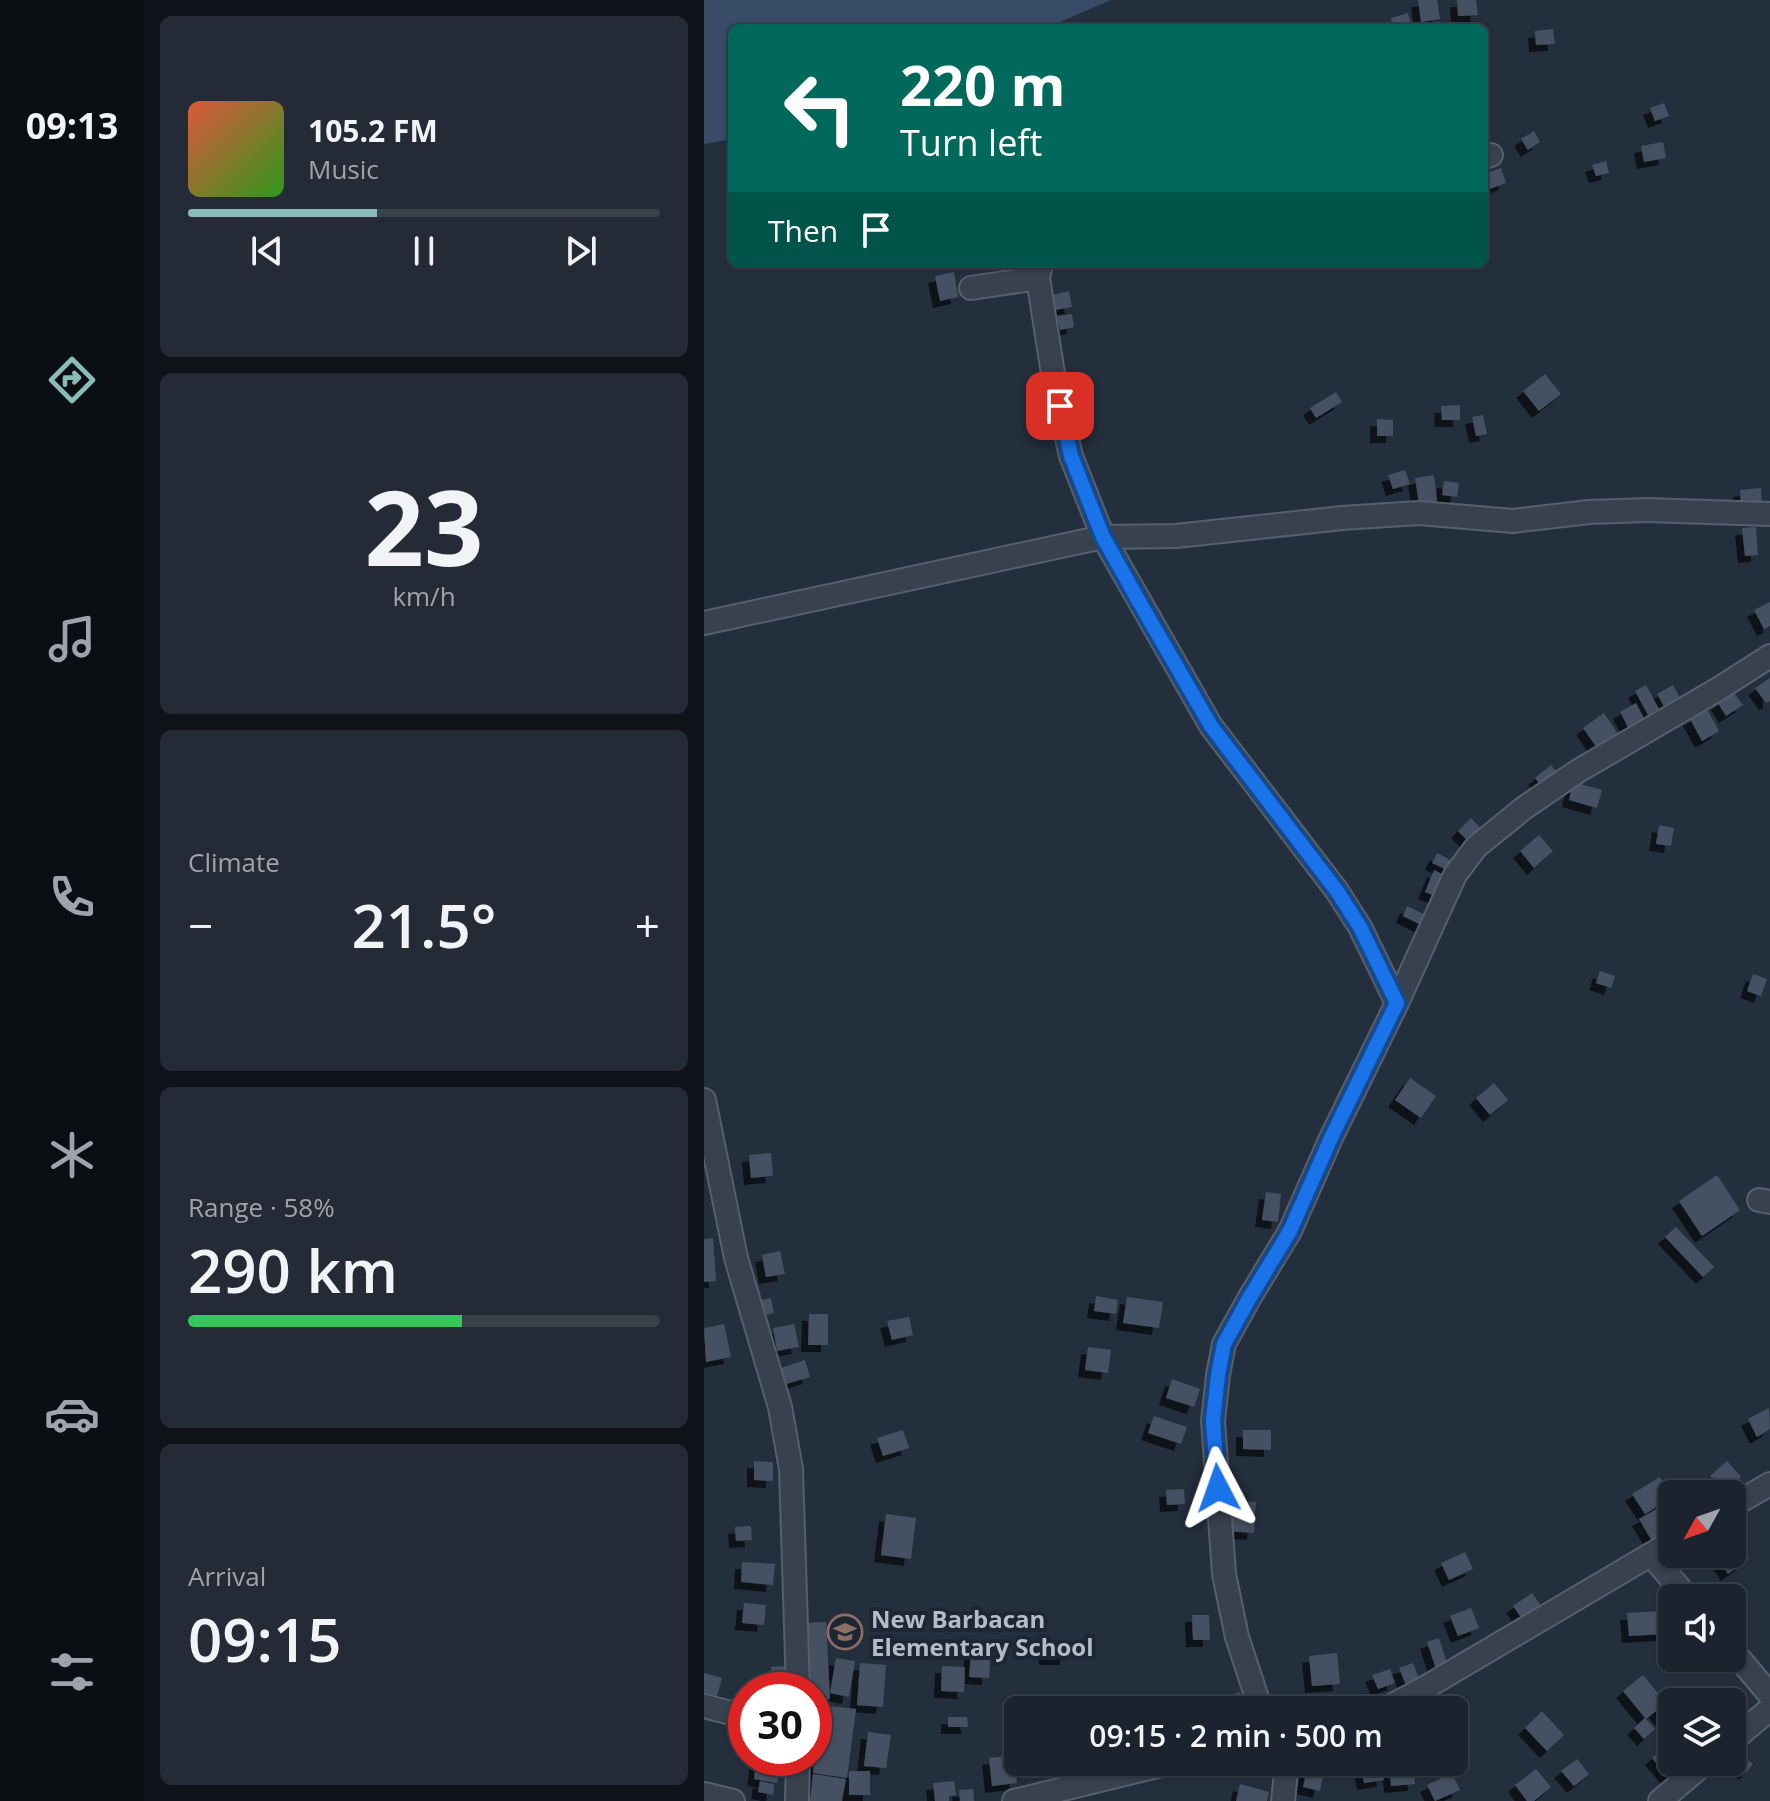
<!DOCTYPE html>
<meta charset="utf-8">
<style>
:root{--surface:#1b232e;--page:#242b36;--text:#f1f3f6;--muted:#a0a4aa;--line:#39404a;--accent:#8bbbb9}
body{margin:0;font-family:"Open Sans",sans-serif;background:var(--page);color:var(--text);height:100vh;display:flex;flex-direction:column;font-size:30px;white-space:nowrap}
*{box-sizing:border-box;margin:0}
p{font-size:26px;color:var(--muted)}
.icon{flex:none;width:44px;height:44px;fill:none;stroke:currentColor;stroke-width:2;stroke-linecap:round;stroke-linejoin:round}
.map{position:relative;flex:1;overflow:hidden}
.side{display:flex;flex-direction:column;gap:16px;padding:16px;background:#0f1319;width:560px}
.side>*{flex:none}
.guide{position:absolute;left:24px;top:24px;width:760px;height:244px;border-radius:12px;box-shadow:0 2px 6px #0004,0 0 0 2px var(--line);background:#00695c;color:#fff;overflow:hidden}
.needle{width:52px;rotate:230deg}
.tools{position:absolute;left:954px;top:1480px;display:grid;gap:16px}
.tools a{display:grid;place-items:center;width:88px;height:88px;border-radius:12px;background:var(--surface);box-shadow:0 2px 6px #0004,0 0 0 2px var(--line);font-size:40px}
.speed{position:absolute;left:24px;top:1672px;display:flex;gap:16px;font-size:40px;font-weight:700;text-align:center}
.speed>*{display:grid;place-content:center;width:104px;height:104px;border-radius:50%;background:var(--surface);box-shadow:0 2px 6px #0004,0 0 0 2px var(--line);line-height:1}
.speed .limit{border:12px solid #d22;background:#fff;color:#111}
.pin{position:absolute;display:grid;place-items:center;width:68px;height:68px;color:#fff;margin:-34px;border-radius:16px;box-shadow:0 4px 12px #0006}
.me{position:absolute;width:88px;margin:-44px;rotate:356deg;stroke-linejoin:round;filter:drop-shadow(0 0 6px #0008)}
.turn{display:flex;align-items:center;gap:28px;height:168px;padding:0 40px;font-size:36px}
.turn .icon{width:104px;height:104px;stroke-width:2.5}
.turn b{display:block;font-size:56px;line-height:68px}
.then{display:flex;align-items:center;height:76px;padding:0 40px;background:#0003;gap:16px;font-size:30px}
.big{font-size:60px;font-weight:600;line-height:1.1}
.side .widget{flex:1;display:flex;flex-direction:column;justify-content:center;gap:12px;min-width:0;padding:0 28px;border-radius:12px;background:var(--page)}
.side .dial{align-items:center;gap:0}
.dial b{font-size:104px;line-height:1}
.song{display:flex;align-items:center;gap:24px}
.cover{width:96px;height:96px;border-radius:12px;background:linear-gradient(135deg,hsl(10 70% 55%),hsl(110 70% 35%))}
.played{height:8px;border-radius:4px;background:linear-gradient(90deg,var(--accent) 40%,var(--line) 40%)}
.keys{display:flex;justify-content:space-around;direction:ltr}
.heat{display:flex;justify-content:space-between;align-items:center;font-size:44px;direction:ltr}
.charge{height:12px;border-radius:6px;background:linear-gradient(90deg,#34c759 58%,var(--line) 0)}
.trip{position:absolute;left:300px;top:1696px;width:464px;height:80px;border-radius:12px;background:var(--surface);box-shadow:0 2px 6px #0004,0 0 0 2px var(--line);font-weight:600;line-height:80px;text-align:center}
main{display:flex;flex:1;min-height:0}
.tab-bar{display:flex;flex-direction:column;width:144px;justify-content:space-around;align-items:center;background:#0b0e12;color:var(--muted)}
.tab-bar .icon{width:56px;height:56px}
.tab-bar .on{color:var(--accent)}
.tab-bar b{font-size:36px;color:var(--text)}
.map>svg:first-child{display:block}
</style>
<main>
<nav class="tab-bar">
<b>09:13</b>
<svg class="icon on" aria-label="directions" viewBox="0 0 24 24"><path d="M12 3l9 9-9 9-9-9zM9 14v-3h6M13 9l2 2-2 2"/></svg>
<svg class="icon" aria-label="music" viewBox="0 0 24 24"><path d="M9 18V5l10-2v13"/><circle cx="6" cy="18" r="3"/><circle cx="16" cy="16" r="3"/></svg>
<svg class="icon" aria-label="phone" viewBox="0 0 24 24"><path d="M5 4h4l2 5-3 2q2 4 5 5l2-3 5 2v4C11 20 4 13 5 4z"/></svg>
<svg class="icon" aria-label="climate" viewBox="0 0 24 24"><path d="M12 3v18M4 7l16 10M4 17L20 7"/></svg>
<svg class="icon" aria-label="car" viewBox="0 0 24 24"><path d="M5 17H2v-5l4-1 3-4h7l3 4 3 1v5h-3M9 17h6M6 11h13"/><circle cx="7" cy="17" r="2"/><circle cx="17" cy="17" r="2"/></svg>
<svg class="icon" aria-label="filters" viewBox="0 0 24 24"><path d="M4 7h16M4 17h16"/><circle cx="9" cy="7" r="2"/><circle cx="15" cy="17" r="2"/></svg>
</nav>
<section class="side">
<div class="widget">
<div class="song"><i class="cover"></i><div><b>105.2 FM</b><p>Music</p></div></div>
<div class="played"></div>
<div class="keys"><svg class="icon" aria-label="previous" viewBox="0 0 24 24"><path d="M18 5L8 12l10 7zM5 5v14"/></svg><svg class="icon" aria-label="pause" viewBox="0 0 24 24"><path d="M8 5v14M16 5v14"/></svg><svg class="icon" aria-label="next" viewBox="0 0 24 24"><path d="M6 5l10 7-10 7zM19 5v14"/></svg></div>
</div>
<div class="widget dial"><b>23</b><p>km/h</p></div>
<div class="widget"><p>Climate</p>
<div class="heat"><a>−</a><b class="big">21.5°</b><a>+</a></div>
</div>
<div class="widget"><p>Range · 58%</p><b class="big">290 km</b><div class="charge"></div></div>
<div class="widget"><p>Arrival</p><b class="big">09:15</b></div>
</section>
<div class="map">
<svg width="1066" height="1801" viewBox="0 0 1066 1801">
<defs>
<filter id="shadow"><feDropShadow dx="-7" dy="7" stdDeviation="0" flood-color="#0009"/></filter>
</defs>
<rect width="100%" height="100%" fill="#242f3e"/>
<path fill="#394c67" d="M0 0H407L342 28H28V139L0 144Z"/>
<path fill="#455162" filter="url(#shadow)" d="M714 0H733L736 19 717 22Z
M753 0H772L774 15 754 16Z
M704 13 708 28H689L687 18Z
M849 29 851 44 832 45 831 31Z
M960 103 965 116 951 121 946 108Z
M830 131 836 142 824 150 817 139Z
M959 142 962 158 940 162 937 146Z
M902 161 905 173 892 176 888 165Z
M797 168 802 183 780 191V174Z
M250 272 254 297 236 301 231 276Z
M365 291 368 307 351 310 348 295Z
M368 314 370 327 356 330 353 316Z
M841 374 857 394 835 411 819 391Z
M632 392 638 402 612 418 606 408Z
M756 405V420H738L737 406Z
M779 415 783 434 772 436 768 417Z
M673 419 689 420V436H673Z
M701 470 706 484 689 489 684 475Z
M730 475 733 501 715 504 711 478Z
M740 481 755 483 753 497 738 495Z
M1057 488 1058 506 1037 508 1036 490Z
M1052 527 1054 555 1041 556 1038 528Z
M1066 602V626L1060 629 1050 610Z
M1066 678V701L1062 703 1051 688Z
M942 685 955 709 944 715 931 691Z
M969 685 978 702 962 710 953 694Z
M1030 693 1039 705 1022 716 1014 703Z
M932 703 941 720 925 729 916 712Z
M1003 709 1015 731 998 741 986 719Z
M900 713 918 740 898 755 879 728Z
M847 765 858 779 842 792 831 778Z
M869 782 898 790 893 808 865 800Z
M767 818 781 833 768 845 754 831Z
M955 825 970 828 967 846 952 844Z
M835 835 849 851 830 868 816 851Z
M733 853 750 862 745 871 728 863Z
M730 870 740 875 731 896 721 892Z
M703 906 724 916 719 926 699 916Z
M896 971 911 976 907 988 892 983Z
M1049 974 1063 979 1057 996 1043 991Z
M706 1078 732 1096 717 1118 691 1100Z
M790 1083 804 1100 786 1115 772 1098Z
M67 1153 69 1176 47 1178 45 1155Z
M1013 1175 1036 1210 998 1236 975 1201Z
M562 1192 577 1194 574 1222 558 1220Z
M972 1227 1010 1267 999 1277 961 1237Z
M9 1238 12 1281 0 1282V1239Z
M76 1251 81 1274 62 1277 58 1255Z
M392 1296 414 1300 412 1314 390 1311Z
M423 1297 459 1302 455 1328 419 1323Z
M67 1298 70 1313 57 1316 54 1301Z
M105 1314H124V1345H104Z
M205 1317 209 1335 188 1340 183 1321Z
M20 1324 27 1357 2 1362 0 1328Z
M90 1324 95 1347 73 1351 69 1328Z
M384 1347 407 1350 404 1373 381 1370Z
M101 1360 106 1377 82 1384 77 1368Z
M468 1379 496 1389 490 1407 462 1398Z
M1065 1408 1066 1429 1053 1437 1044 1419Z
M450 1416 483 1427 477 1444 444 1433Z
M199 1430 205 1448 179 1456 173 1438Z
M539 1430H567V1450L539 1449Z
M50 1461 69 1462V1481L50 1480Z
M1023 1461 1037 1477 1019 1492 1006 1476Z
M956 1477 968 1498 941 1514 928 1494Z
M480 1489 481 1504 463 1505 462 1490Z
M524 1500 552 1502 550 1533 522 1531Z
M961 1504 968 1516V1537L951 1546 935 1519Z
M182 1514 212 1518 207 1559 177 1555Z
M47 1526 48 1540 32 1541 31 1527Z
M1034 1543 1045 1559 1024 1574 1013 1557 1018 1554H1028V1547Z
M761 1552 769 1569 745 1580 737 1563Z
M38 1562 71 1564 69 1585 37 1582Z
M828 1593 842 1613 823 1626 809 1606Z
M40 1603 62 1605 60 1625 38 1623Z
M767 1608 775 1628 754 1636 746 1616Z
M959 1611 961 1634 925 1636 923 1613Z
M488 1615H505L506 1640H489Z
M122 1622 126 1699 110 1700V1690H100L98 1623Z
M735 1638 744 1666 732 1669 723 1642Z
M268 1642 287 1643 285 1678 265 1677Z
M342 1644 363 1645V1658H342Z
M633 1653 636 1684 608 1686 605 1656Z
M132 1658 151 1661 145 1697 126 1693Z
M156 1663 182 1665 179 1707 153 1705Z
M709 1663 715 1679 702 1685 695 1668Z
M83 1666 85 1684 69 1685 67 1667Z
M238 1666 261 1667 260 1692 237 1691Z
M686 1669 691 1683 674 1689 668 1675Z
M0 1673 18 1678 13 1696 0 1693Z
M939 1675 962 1703 968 1697 973 1702H968V1716L961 1722 952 1711 942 1719 951 1729 940 1739 930 1728 941 1718 919 1691Z
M536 1692 542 1710H522L518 1698Z
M484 1694 487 1710H449L447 1700Z
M315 1700H331V1710H315Z
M116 1705 152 1709 143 1778 109 1773Z
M838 1711 860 1735 843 1751 821 1728Z
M244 1717H263L264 1727H244Z
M164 1732 187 1735 182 1768 160 1766Z
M968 1741V1762H986L966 1779 948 1758Z
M310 1755 313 1783 288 1786 285 1758Z
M1037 1755 1049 1764 1042 1773 1030 1763Z
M53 1758H77L73 1783 50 1779Z
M873 1759 885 1774 870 1786 857 1771Z
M656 1762H677L680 1780 660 1783Z
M685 1762H710L711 1784 687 1786Z
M604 1763 621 1766 616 1791 599 1787Z
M832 1769 847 1787 830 1801H823L811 1785Z
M145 1771H166V1795H145Z
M748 1773 756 1790 731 1801 723 1785Z
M109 1774 142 1779 138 1801H106Z
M56 1781 70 1784 69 1795 54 1792Z
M250 1781 252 1795 245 1796V1801H231L229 1783Z
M536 1784 565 1792 563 1801H532Z
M269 1789 270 1801H256L255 1790Z"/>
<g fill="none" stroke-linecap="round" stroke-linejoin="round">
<g stroke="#565f6c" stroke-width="26">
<path id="minor" d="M780 157 787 155
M337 264 334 278 350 380 367 456 399 537 507 726 633 891 656 927 693 1003
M267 288 334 278
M0 623 399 537 472 536 638 518 715 513 809 521 885 512 942 510 1066 514
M0 1100 32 1258 76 1407 87 1469 94 1690
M1055 1200 1066 1202
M1028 1506 1066 1484
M947 1555 984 1598
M1028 1650 1066 1695
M0 1706 42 1717
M557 1710 533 1637 520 1574 509 1421 514 1375 520 1344 546 1297 586 1231 627 1138 693 1003 751 875 772 847 820 808 874 771 1016 688 1066 656
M679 1710 719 1689 968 1542
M1028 1741 1066 1709
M0 1794 29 1801
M93 1801 94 1758
M310 1801 470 1762
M579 1801 583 1762
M956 1801 1002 1762"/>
</g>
<use href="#minor" stroke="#38414e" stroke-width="22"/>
</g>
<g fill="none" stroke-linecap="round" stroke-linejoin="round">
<g stroke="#114b97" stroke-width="20">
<path id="route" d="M356 406 367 456 399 537 437 605 507 726 633 891 656 927 693 1003 627 1138 586 1231 546 1297 520 1344 514 1375 509 1421 514 1488"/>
</g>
<use href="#route" stroke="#1a73e8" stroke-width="14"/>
</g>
<defs>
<g id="school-ring" transform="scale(1.8)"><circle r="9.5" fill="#1d2633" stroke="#8d6e63" stroke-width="1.5"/><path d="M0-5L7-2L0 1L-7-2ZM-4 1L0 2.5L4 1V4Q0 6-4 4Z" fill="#8d6e63"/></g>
</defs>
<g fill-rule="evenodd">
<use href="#school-ring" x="141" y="1632"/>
</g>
<g text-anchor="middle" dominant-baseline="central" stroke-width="8" stroke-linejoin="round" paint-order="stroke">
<g font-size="24" font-weight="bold" fill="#b4bcc9" stroke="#1d2633" text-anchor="start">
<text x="167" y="1618">New Barbacan<tspan x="167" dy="28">Elementary School</tspan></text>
</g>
</g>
</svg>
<div class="tools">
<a><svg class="needle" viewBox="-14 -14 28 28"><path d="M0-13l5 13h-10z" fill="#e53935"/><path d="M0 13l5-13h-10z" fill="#a0a4aa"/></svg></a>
<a><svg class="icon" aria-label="sound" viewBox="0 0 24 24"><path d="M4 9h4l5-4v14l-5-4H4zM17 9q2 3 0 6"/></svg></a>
<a><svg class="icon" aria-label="layers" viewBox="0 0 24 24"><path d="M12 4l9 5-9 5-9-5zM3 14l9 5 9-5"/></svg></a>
</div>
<div class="speed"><div class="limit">30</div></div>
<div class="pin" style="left:356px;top:406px;background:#d93025"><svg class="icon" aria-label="arrive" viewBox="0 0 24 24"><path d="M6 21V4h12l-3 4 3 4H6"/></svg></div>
<svg class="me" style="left:514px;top:1488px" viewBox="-20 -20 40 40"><path d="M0-17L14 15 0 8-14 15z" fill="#1a73e8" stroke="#fff" stroke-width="4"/></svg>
<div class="trip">09:15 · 2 min · 500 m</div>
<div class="guide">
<div class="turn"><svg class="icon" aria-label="left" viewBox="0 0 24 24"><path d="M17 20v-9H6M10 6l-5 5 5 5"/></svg><div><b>220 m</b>Turn left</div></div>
<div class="then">Then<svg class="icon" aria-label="arrive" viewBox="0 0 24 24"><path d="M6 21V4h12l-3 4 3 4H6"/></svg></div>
</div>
</div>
</main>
